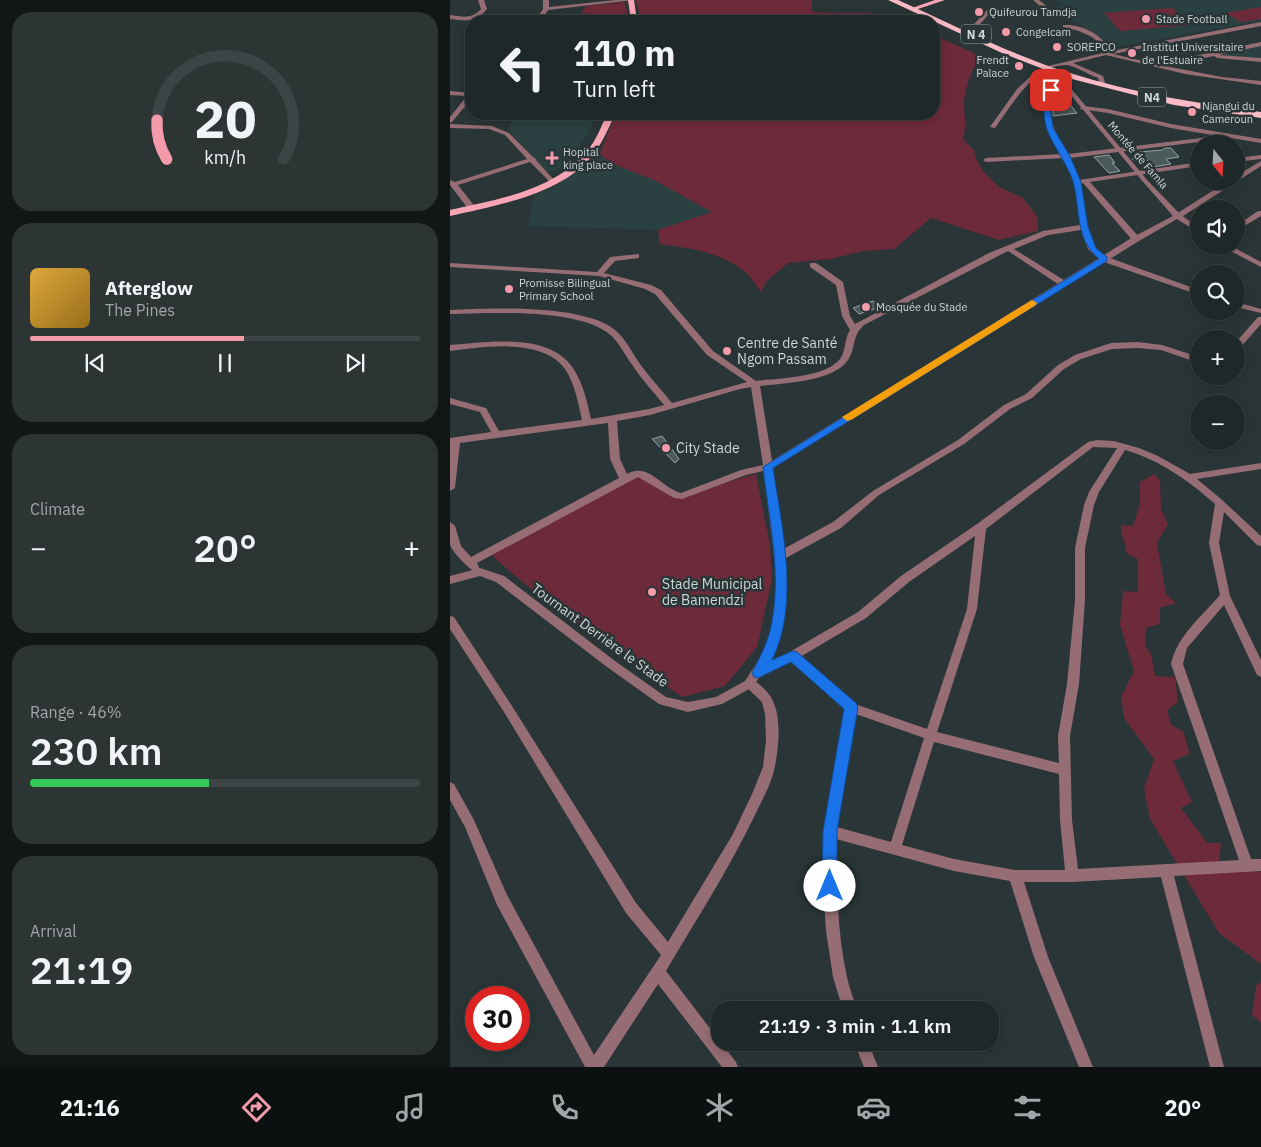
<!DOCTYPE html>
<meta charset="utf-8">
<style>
:root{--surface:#1f2828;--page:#2c3434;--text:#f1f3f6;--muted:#a1a6a8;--line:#3c4445;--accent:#f39aab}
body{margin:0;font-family:"IBM Plex Sans",sans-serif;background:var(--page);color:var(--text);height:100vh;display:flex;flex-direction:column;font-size:19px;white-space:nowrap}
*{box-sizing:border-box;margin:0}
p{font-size:16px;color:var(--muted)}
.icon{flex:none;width:28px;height:28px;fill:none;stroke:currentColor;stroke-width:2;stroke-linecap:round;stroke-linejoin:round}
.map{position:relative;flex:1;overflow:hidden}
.side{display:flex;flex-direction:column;gap:12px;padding:12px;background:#111616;width:450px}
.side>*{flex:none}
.banner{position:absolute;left:15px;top:15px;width:475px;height:105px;border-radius:20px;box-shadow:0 2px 12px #0003,0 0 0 1px var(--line);background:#1f2828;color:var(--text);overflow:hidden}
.needle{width:32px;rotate:162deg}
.buttons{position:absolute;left:740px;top:135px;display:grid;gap:10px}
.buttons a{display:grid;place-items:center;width:55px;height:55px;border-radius:50%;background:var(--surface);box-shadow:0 2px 12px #0003,0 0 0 1px var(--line);font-size:25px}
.speed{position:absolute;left:15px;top:986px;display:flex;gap:10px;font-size:25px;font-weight:700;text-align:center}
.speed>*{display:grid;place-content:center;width:65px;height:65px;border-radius:50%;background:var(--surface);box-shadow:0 2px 12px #0003,0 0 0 1px var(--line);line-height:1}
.speed .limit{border:8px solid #d22;background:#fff;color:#111}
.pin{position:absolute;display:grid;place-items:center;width:42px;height:42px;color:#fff;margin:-21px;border-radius:10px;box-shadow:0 2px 8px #0006}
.me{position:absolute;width:55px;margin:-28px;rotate:0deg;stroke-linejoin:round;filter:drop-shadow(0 0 4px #0008)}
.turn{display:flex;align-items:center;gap:18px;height:105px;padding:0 25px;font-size:22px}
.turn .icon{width:65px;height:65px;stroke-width:2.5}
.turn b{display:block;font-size:35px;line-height:42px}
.big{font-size:38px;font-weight:600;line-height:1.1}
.side .widget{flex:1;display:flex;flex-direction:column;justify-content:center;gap:8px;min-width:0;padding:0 18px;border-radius:20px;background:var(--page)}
.side .dial{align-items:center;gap:0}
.dial svg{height:130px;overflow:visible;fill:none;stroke:var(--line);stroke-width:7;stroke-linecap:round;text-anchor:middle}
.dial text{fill:var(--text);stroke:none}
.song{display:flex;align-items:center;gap:15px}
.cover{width:60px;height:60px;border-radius:8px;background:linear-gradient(135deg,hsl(40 70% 55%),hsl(40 70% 35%))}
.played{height:5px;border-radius:2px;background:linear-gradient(90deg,var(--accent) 55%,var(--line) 55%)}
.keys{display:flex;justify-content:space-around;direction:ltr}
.heat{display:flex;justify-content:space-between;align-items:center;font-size:28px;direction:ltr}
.charge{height:8px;border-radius:4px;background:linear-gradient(90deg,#34c759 46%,var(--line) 0)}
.trip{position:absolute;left:261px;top:1001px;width:288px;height:50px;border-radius:20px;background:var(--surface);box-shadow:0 2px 12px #0003,0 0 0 1px var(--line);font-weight:600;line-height:50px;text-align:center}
.dock{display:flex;height:80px;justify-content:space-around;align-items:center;background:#0c1010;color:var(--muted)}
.dock .icon{width:35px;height:35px}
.dock .selected{color:var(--accent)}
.dock b{font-size:22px;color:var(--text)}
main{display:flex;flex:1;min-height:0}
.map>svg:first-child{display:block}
</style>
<main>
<section class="side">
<div class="widget dial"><svg viewBox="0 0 100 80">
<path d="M14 69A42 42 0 1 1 86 69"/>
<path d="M14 69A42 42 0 0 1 8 45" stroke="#f39aab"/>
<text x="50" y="56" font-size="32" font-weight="700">20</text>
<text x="50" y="72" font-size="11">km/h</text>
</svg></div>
<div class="widget">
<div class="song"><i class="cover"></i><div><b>Afterglow</b><p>The Pines</p></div></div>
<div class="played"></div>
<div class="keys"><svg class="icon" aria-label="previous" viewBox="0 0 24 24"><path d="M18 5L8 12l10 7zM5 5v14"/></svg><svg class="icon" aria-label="pause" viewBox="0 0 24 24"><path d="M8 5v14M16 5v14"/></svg><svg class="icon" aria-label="next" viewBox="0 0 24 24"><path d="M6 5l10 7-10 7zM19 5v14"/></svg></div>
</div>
<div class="widget"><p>Climate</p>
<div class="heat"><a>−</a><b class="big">20°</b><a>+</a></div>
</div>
<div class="widget"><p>Range · 46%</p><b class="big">230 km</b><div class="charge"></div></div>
<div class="widget"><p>Arrival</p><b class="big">21:19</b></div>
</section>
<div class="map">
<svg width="811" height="1067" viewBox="0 0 811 1067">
<rect width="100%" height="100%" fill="#293536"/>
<path fill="#2b4041" d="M606 0H811V21L665 47 602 7 612 4Z
M811 45V58L777 56 773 53Z
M67 114H147L138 134 129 147 109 169 97 172 58 129Z
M149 155 166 165 206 181 263 212 208 230 78 226 84 195 105 186Z"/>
<path fill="#6d2a3a" d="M186 0H362V11C395 16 418 7 451 21H191Z
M175 2 179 21H127L136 6Z
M811 7V19L791 22 775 13Z
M722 8 740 25 670 31 654 13Z
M484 35 530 56C522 71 515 86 514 103 514 116 517 126 513 139L524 150 526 159 532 170 549 187 573 198 588 218V231L549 240 481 218 444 249 414 251 380 259 338 263 317 281 311 292C306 286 301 276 294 271 270 252 240 248 210 244L208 230 262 212 206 181 166 165 149 155 166 114H484Z
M187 474 223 497 306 474 320 545 322 579 307 647 275 686 232 697C165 651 98 607 38 552Z
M704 474 710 480 711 509 718 524 707 543 716 594 726 603 710 608V624L696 628 695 645 701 654 705 676 725 677 728 702 717 710 721 725 733 731 740 754 723 761 742 802 731 808 757 843H771L769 865 811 872V964L769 933 700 819 694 789 704 759 674 718 671 697 684 671 670 625 673 591 688 592V559L677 554C676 543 670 534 671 525L683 526 690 504V482Z
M811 982V1023L802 1015 806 986Z"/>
<path fill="#4d5a5b" stroke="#95a4a4" d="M617 101 627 113 603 116V102Z
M715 148H721L729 157 716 159 721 164 703 167 697 160 688 162 682 159 688 152 712 150Z
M659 155 665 163H662L670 171 659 173 644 157Z
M423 301 430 307 409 314 403 308Z
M212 436 229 459 225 463 202 439Z"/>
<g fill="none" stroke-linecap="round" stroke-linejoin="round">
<path fill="#966d74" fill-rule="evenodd" d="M28 0H34L37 9C26 23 16 21 0 19V15C13 17 22 19 31 9Z
M93 0H99V7L166 0H184L98 10 91 21H85L93 9Z
M583 0H589L598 7 587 12H541L520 35 515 34 538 9 586 8 591 7Z
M811 22V26L663 54 706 64 811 42V46L769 55 811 58V62L767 58 764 56 715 66 772 77 811 81V85L735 74 656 55 623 63 653 76 655 82 651 85 646 84 649 81 648 78C640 75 623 65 616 65 584 65 561 106 545 128L540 127 567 89 582 75 594 67 657 52C646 36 632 31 613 27V25C634 24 651 35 662 51Z
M616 80 618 81V83L604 85C597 119 601 125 618 154L768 136 721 128 658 113 631 109 630 108 633 106 658 109 721 124 811 139V143L781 138 620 158 629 180 749 162V166L640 182 689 237 690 239 686 241H683L633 183 631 184 638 227 645 248 657 257 749 290V295L651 261 638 249 631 230 598 235 564 249 617 282V286H611L558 251 414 325C402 335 406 348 398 360 383 382 334 383 310 386L323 467 321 469 296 475 232 499 224 498 188 477 27 563 29 567 28 570 24 571C18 568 1 551 0 544 0 537 0 529 0 522L5 526 11 546 21 557 169 478 160 459 158 423 10 443 5 488 0 491V438L41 432 30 412 0 404V398L36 408 49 431 132 420C128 403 125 384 115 369 92 337 33 347 0 351V345C37 342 99 332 123 368 133 383 137 401 141 419L199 409 214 405C204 392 192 380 183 366 175 356 169 341 158 333 125 308 40 313 0 314V310C40 308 134 304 165 330 176 339 182 353 190 364 200 378 212 390 222 403L297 382 257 355 205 294 195 289 149 276 0 267V263L147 272 160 257 189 254V258L165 261 154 273 201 285 211 290 263 351 306 381C328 378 375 378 390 359 396 351 394 339 400 330L392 316 386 285 360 267V263H366L393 282 400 316 405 324 539 253 593 231 630 225 624 182 614 158 536 162 533 160 536 158 612 154C597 129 588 112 599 83ZM301 387 313 465 291 470 231 493C211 488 199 462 177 474L170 459 167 421 200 415 290 389Z
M0 91 21 93V99L2 122 0 123V117L17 96 0 95Z
M0 124 42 126 59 133 83 157 85 158 86 160 105 181 100 182 80 162 8 185 26 208 19 210 0 185V180L5 182 77 159 55 135 39 129 0 128Z
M811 155V159L786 162V158Z
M811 161V166L730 218 723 216 778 181H786V176Z
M808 211H811V216L786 231V226Z
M786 302 811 309V313L786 307Z
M808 317H811V324L789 349H786V342Z
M688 342 712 345 749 357V363L711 350 688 348 662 349 631 359 614 369 582 398 560 409 514 444 429 495 391 528 334 559H326L325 556 326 553 383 522 423 491 508 440 554 405 576 394 608 365 625 355 661 343Z
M647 440 664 441 689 448 708 456 740 474 811 463V469L747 479 771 499 811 536V546L807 545 774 512 769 543 780 596 811 660V677L807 675 774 605 737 648 733 664 801 859H811V871L724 876 774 1067H760L711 877 622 882H574L598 957 643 1067H629L584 957 560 881 504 871 386 839C387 885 387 932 397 977 399 988 404 999 407 1010H393L383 977 376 931 373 886 374 831 395 709 341 662 308 678 304 676 302 673 304 670 338 653 408 612 451 576 527 524 638 442ZM643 447 667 448 639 492 634 505 625 548V600L617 684 608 736 609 763 487 732 527 609 536 529ZM675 450C710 460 739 481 765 504L759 543 770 595C752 616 727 636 721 664L789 860 628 869 622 820 620 736 629 684 635 600V548L644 505 649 492ZM525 536 517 609 477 729 405 704 350 657 416 618 459 582ZM406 714 474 738 441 842 387 827ZM484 742 609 774 610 820 615 870H565L504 859 452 845Z
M0 616 4 617 62 706 186 903 218 942 283 834 302 794 313 767 316 740 315 714 312 702 293 684 295 681C303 678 312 686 317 692 333 709 329 745 325 766 322 783 312 800 305 815 279 869 246 920 216 971L286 1062 288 1067H272L208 984 154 1067H135L47 905 15 827 0 800V782L4 784 24 820 57 895 144 1055 211 955 176 913 54 712 0 629Z
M404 1042H418L428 1067H414Z"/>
<path fill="#966d74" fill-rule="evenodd" d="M609 69 614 70 610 76 612 81 619 86 698 181 730 214 749 228V233L727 219 689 241 323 468 336 571V591L331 630 323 657 303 687 272 704 238 712 209 704 157 667 46 582 30 576 0 584V576L30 568 54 576 165 661 216 697 238 702 266 697 295 681 312 655 321 630 326 591V571L313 467 315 465 683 237 723 216 694 183 615 88 608 83 604 76Z
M771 246H781L811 262V267Z"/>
<path fill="#faa5b5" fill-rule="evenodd" d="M178 0H184L187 21H181Z
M485 0H495L462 11 459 9Z
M157 114H165C159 128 152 143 143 155 111 195 47 205 0 216V210C46 200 105 190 137 151 146 141 151 127 157 114Z"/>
<path fill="#fabac6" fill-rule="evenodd" d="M438 0H448C504 25 561 55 620 73 682 93 747 103 811 112V118L724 105 614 77 552 53Z"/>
</g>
<path fill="#1a73e8" stroke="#114b97" d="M598 88 604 90 600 107 603 128 620 156 631 182 638 227 646 248 657 257V261L323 468C332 528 350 604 322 660L342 651 347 652 406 703 408 707 387 831V886L385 891 380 893 374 891 372 886 373 831 394 709 341 662 308 678 304 677 302 673C309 659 316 646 320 631 333 578 319 520 313 467L649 259C624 238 631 209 623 181 617 163 599 140 596 126 593 113 593 101 598 88Z"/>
<path fill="#f59e0b" d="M582 300 587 303 586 305 401 420 397 421 392 417Z"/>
<g fill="#f39aab" stroke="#293536" stroke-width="2">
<circle cx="529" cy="12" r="5"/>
<circle cx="696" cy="19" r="5"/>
<circle cx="556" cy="32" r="5"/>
<circle cx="607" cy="47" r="5"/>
<circle cx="682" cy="53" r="5"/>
<circle cx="569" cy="66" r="5"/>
<circle cx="742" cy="112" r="5"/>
<path d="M99.5 150.5h5v5h5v5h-5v5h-5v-5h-5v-5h5z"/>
<circle cx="59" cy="289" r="5"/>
<circle cx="416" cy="307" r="5"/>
<circle cx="277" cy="351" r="5"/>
<circle cx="216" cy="448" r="5"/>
<circle cx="202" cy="592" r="5"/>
</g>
<g text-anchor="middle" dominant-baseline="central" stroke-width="5" stroke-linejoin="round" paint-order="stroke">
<g font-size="11" fill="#cdd5d5" stroke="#293536" text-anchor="start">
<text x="539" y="12">Quifeurou Tamdja</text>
<text x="706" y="19">Stade Football</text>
<text x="566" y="32">Congelcam</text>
<text x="617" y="47">SOREPCO</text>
<text x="692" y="47">Institut Universitaire<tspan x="692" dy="13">de l'Estuaire</tspan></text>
<text x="559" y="60" text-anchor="end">Frendt<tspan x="559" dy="13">Palace</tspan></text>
<text x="752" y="106">Njangui du<tspan x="752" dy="13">Cameroun</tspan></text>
<text x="113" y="152">Hopital<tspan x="113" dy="13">king place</tspan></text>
<text x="69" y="283">Promisse Bilingual<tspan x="69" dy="13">Primary School</tspan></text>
<text x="426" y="307">Mosquée du Stade</text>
</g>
<g font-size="11" fill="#cdd5d5" stroke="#293536">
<text transform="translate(688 155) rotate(49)">Montée de Famla</text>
</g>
<g fill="#293536" stroke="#9ca5a5" stroke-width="1">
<rect x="511" y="24.5" width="30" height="19" rx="4"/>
<rect x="688" y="87.5" width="28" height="19" rx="4"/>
</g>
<g font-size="12" font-weight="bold" fill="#cdd5d5">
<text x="526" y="34">N 4</text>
<text x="702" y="97">N4</text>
</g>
<g font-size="14" fill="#cdd5d5" stroke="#293536" text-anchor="start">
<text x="287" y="343">Centre de Santé<tspan x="287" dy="16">Ngom Passam</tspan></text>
<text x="226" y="448">City Stade</text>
<text x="212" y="584">Stade Municipal<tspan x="212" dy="16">de Bamendzi</tspan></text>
</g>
<g font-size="14" fill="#cdd5d5" stroke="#293536">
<text transform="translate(150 635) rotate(36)">Tournant Derrière le Stade</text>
</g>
</g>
</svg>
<div class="buttons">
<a><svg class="needle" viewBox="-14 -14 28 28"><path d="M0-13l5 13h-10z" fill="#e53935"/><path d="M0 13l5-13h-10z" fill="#a1a6a8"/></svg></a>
<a><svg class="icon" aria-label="sound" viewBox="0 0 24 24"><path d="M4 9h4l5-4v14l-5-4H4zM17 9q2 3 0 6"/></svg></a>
<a><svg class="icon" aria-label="search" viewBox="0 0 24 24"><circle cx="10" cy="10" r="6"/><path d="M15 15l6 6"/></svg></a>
<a>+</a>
<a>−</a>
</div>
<div class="speed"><div class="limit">30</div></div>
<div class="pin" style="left:601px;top:90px;background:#d93025"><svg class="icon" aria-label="arrive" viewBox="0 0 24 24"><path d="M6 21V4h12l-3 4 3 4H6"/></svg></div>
<svg class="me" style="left:380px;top:886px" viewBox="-20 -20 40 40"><circle r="19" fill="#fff"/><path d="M0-13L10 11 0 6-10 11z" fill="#1a73e8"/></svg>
<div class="trip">21:19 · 3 min · 1.1 km</div>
<div class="banner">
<div class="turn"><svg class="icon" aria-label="left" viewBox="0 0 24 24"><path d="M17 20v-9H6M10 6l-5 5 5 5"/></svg><div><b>110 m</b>Turn left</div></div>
</div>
</div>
</main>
<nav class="dock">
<b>21:16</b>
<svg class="icon selected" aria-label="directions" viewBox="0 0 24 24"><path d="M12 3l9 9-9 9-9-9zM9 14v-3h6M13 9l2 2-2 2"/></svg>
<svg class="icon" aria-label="music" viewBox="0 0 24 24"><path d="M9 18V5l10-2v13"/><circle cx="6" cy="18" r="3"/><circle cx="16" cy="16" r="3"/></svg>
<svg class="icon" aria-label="phone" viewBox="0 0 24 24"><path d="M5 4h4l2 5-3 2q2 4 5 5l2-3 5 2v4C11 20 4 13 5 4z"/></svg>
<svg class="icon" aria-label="climate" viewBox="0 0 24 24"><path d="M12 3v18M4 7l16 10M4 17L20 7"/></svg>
<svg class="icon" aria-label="car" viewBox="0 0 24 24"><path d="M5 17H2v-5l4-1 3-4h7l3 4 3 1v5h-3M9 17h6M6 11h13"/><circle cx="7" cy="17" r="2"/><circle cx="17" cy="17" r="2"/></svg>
<svg class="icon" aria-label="filters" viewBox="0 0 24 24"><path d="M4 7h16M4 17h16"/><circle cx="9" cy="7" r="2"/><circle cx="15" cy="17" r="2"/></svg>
<b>20°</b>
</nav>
